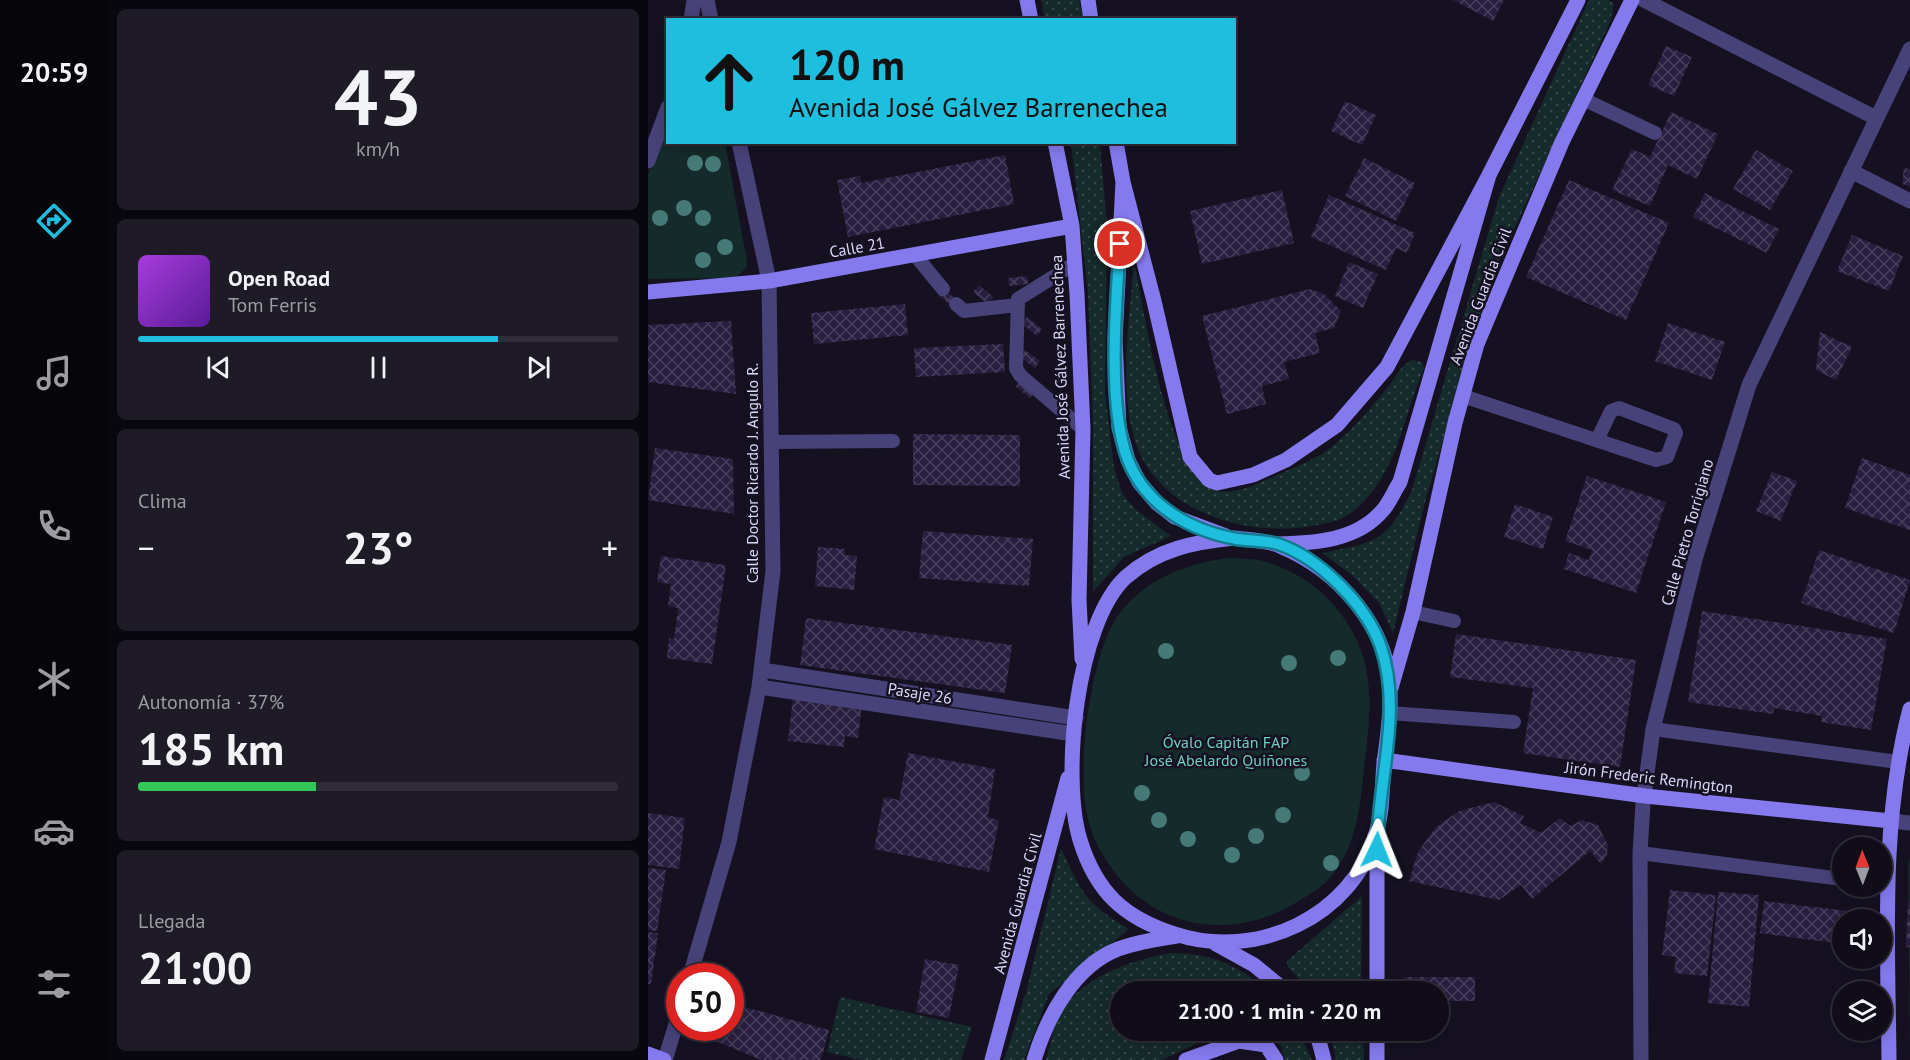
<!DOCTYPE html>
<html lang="es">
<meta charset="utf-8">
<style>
:root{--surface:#100d19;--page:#1e1b26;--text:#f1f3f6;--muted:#9c9ca2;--line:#302d38;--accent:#1ebede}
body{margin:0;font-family:"PT Sans",sans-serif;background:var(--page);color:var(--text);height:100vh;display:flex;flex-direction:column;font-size:22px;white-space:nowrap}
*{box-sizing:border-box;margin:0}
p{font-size:20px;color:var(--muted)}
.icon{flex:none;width:33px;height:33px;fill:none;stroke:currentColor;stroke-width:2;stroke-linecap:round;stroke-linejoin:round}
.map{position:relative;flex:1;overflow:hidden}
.panel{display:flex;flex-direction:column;gap:9px;padding:9px;background:#09070e;width:540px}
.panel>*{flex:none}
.hud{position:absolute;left:18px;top:18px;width:570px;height:126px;border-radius:0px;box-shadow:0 3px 15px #0003,0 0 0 2px var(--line);background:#1ebede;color:#111;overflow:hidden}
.needle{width:39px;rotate:359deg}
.buttons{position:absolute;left:1184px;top:837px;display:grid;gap:12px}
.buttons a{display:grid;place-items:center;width:60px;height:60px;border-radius:50%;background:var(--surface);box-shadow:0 3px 15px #0003,0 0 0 2px var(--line);font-size:30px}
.speed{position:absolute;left:18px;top:963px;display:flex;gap:12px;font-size:30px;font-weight:700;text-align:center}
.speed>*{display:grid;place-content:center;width:78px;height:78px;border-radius:50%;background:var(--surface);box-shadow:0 3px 15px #0003,0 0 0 2px var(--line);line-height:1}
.speed .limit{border:9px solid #d22;background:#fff;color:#111}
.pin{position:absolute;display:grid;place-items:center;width:51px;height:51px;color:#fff;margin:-26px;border:3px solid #fff;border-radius:50%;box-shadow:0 2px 6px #0007}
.me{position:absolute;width:66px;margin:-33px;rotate:2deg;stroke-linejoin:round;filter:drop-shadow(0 0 4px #0008)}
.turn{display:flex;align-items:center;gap:21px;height:126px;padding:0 24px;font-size:27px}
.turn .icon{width:78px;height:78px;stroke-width:2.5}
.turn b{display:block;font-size:42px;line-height:51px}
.big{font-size:45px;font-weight:700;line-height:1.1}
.panel .tile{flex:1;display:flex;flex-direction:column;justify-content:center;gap:9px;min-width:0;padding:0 21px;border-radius:9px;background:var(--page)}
.panel .dial{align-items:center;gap:0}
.dial b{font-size:78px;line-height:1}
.song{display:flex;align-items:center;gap:18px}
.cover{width:72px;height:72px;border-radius:9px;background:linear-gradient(135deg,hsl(280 70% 55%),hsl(270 70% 35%))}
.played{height:6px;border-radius:3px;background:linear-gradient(90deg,var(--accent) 75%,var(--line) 75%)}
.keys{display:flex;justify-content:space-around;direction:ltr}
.heat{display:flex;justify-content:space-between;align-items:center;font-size:33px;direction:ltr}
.charge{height:9px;border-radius:4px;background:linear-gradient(90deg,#34c759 37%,var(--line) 0)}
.trip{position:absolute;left:462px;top:981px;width:339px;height:60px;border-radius:30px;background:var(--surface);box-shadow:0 3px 15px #0003,0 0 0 2px var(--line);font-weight:700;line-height:60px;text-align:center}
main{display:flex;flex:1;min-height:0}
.menu{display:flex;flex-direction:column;width:108px;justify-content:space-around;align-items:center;background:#06050a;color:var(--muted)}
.menu .icon{width:42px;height:42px}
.menu .selected{color:var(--accent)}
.menu b{font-size:27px;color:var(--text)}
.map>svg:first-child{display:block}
</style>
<main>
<nav class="menu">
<b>20:59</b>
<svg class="icon selected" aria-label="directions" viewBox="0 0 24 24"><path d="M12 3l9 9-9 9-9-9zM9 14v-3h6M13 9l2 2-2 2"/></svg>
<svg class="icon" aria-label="music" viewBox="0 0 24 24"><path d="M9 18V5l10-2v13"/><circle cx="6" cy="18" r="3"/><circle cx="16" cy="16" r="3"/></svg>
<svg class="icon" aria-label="phone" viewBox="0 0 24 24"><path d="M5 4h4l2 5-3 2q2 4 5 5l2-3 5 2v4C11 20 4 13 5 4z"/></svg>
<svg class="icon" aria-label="climate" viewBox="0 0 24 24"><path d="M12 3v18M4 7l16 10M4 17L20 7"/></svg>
<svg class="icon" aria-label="car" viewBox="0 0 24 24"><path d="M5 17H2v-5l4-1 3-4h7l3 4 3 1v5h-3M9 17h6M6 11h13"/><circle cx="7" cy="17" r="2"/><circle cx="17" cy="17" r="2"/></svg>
<svg class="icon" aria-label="filters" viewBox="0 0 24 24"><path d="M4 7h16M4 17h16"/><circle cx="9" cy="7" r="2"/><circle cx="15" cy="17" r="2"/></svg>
</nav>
<section class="panel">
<div class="tile dial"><b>43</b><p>km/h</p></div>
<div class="tile">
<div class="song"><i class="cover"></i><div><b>Open Road</b><p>Tom Ferris</p></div></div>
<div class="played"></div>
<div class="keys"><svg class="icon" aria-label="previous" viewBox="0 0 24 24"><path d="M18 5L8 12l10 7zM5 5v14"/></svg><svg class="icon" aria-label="pause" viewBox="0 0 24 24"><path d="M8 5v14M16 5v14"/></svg><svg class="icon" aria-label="next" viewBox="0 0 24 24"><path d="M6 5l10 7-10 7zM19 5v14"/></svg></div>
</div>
<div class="tile"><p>Clima</p>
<div class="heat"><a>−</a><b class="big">23°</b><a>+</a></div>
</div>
<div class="tile"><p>Autonomía · 37%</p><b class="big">185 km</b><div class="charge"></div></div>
<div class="tile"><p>Llegada</p><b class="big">21:00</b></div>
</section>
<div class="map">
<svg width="1262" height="1060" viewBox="0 0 1262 1060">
<defs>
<pattern id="grass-dots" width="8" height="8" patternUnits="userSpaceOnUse" patternTransform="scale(1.5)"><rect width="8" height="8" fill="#152a2a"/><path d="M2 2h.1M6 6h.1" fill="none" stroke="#37484a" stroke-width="1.8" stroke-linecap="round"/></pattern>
<pattern id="building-cross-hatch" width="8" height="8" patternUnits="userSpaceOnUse" patternTransform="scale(1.5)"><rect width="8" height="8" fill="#281f40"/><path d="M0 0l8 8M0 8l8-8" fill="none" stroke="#473f5c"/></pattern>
</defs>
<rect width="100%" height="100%" fill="#151121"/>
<path fill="url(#grass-dots)" d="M393 0H431L435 19H397Z
M941 0H960L966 4 962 22 843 279 778 498 745 633 731 603 704 575 674 553C729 542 739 542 764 490L851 197Z
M423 143H452L459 225 457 392 466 468 474 493 488 510 523 536 476 557 445 592V424L440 292Z
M486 261C496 308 519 478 570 491 588 495 611 483 627 476 645 468 669 459 684 447 704 430 724 407 740 387 748 377 753 365 764 360L774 362 776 368C755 417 749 477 704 512 691 523 673 524 657 527 589 536 503 507 485 434 471 381 482 315 486 261Z
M413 848C433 892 438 904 481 929L401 994 376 1060H356L379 989Z
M714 896 713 991H662L640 967 639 961Z
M524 953C561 953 592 965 619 991L472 992V1030L651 1031 664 1060H637L632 1045 624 1039 600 1032 552 1042 514 1060H398C403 1040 408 1015 423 999 448 972 488 959 524 953Z
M192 997 324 1027 313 1060H213L179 1052Z
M682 1031H715L716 1060H688Z"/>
<path fill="#152a2a" d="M19 125 20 142 77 143 99 261V267L90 276 82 278 0 279V174Z
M581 558C593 559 607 558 618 562 667 575 708 619 718 668 725 701 720 736 716 769 712 806 709 842 686 873 676 887 658 897 644 905 574 945 493 924 454 853 445 839 441 825 438 809 429 762 443 652 471 614 498 578 540 563 581 558Z
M1262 859V1057L1260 864Z"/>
<path fill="url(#building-cross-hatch)" d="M805 0H856L845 21Z
M1018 46 1044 57 1026 96 1000 85Z
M697 101 728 115 714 145 683 131Z
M1023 112 1070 134 1049 179 1020 165 1002 206 964 190 984 149 1002 157Z
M1108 150 1145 171 1122 210 1085 189Z
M357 155 366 204 200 237 189 180 212 176 213 183Z
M716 158 767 183 748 221 697 196Z
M1256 167 1262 170V187L1254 184Z
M921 180 1021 223 978 320 878 277Z
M634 190 646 243 554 264 542 211Z
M1057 193 1131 229 1119 253 1045 217Z
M681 195 767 233 759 253 748 248 738 270 663 237Z
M1204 235 1255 256 1241 291 1189 271Z
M701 262 730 274 715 308 687 296Z
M379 276 380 284 361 286 360 278Z
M331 285 345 297 340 304 325 292Z
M295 289 310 300 305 307 290 295Z
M662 289 676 294 693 311 686 328 667 333 672 353 636 362 641 379 614 386 618 404 579 414 554 316Z
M257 304 260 335 166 344 163 313Z
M379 317 394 329 389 336 374 324Z
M83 321 88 394 0 382V325Z
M1020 323 1077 342 1064 380 1007 361Z
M1172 332 1204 347 1188 380 1168 370Z
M355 344 357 372 268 377 266 348Z
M377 350 392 361 387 368 372 357Z
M372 380 387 391 382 398 367 386Z
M265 434 372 435V486L265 485Z
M7 448 85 459 86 514 0 500Z
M1214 458 1262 475V530L1197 508Z
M1124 472 1149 481 1133 521 1108 511Z
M939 476 1018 502 988 593 916 569 921 553 941 560 944 550 917 541Z
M867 504 905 517 895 549 856 537Z
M275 531 385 539 381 586 271 578Z
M170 547 197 549V555L209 556 206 590 167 586Z
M1171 550 1262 580 1246 633 1153 603Z
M13 556 78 565 64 664 19 658 21 638 26 639 30 608 20 606 23 584 9 582Z
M1054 611 1239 639 1223 730 1173 722 1174 716 1126 708 1125 714 1040 702Z
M158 618 364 645 357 693 152 665Z
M808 634 988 660 972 767 875 753 885 688 802 677Z
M145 697 214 705 210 738 197 736 196 747 140 741Z
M260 753 347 769 340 817 351 820 341 872 226 849 236 797 251 800Z
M846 802 876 816 872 823 893 833 912 818 922 826 934 820 950 825 960 845 959 855 953 864 942 851 884 899 873 885 851 900 761 881 770 852 787 828 811 811Z
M0 813 37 818 31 869 0 865Z
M0 868 18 870 9 931 0 930Z
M1022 890 1068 895 1059 976 1026 973 1028 957 1014 955Z
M1070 892 1111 895 1101 1007 1060 1003Z
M1116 901 1200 911 1199 920H1194V944L1112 933Z
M1260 902H1262V947H1258Z
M0 932 10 933 3 984H0Z
M277 959 311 965 301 1018 268 1012Z
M756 977H827V1001H790V992H756Z
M82 1003 181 1030 173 1060H113L65 1040 70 1028H82Z"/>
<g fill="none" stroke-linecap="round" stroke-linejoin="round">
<path stroke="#48427a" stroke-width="14" d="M935 99 1007 133
M267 255 295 289
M426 264 370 299 368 368 372 375 435 429
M308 304 316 311 370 305
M815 396 1008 460 1019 457 1028 433 1026 429 971 408 963 411 949 440
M123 442 245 441
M765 612 806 621
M741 713 866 722
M1005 729 1250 762
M992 853 1194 879"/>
<path stroke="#48427a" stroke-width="15" d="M59 0 63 20
M996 0 1228 118
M43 20 46 0
M0 161 20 107
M1203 171 1262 201
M114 670 428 718
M111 687 426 734
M1243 821 1262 823
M42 976 81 842 111 687 125 571 121 281 91 142
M17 1060 32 1011
M993 1060 992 853 995 803 1005 729 1048 556 1101 385 1262 49"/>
<path stroke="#847aed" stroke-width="15" d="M379 0 383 20
M440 0 443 20
M407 142 424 226 429 294 435 429 431 600 434 659
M468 142 475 182 467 339 471 428 480 460 491 482 509 503 527 517 578 536
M475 182 506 301 542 457 561 480 569 483 605 475 638 460 689 425 739 367 841 175
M0 292 121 281 424 226
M586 538C601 540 619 540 632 546 690 570 742 628 742 693 743 716 739 740 736 763 734 785 735 811 728 833 705 917 608 961 527 934 476 918 448 892 432 840 413 778 428 623 478 577 510 549 546 542 586 538Z
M630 544C667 543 709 541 735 510 742 502 746 491 752 482L841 175 930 0
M743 688 765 612 807 423 829 344 914 142 984 0
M736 760 997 796 1243 821
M568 944 606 965 639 992
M729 992V839
M668 1030 676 1060
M729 1030V1060
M0 1054 16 1060
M344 1060 420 778
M386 1060C399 1017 426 966 470 949 489 942 509 939 529 936
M538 1060 591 1041 618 1045 628 1060
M1241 1060C1240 943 1232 824 1262 709"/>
</g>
<g fill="#457a77">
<circle cx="47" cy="163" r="8"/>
<circle cx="65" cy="164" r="8"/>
<circle cx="36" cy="208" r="8"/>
<circle cx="12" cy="218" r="8"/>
<circle cx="55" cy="218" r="8"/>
<circle cx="77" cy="247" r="8"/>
<circle cx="55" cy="260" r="8"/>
<circle cx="518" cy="651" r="8"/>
<circle cx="690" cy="658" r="8"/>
<circle cx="641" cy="663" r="8"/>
<circle cx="654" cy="773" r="8"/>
<circle cx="494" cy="793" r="8"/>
<circle cx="635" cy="815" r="8"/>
<circle cx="511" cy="820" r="8"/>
<circle cx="608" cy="836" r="8"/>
<circle cx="540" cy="839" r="8"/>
<circle cx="584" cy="855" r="8"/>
<circle cx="683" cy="863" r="8"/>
</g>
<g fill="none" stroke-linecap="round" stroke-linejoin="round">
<g stroke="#147c90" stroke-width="15">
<path id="route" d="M472 244C468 302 459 407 480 460 498 506 543 531 589 539 602 541 617 540 630 544 672 558 719 606 733 647 755 712 729 784 729 850"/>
</g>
<use href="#route" stroke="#1ebede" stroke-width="10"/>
</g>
<g text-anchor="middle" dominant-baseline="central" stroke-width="5" stroke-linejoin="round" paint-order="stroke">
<g font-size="16" fill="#ddd6fa" stroke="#151121">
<text transform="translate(209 247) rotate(-10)">Calle 21</text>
<text transform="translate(832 296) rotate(-69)">Avenida Guardia Civil</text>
<text transform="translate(412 367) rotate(-92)">Avenida José Gálvez Barrenechea</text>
<text transform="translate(104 473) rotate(-90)">Calle Doctor Ricardo J. Angulo R.</text>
<text transform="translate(1039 532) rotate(-74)">Calle Pietro Torrigiano</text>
<text transform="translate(272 693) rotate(9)">Pasaje 26</text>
<text transform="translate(1001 777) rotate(7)">Jirón Frederic Remington</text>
<text transform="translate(369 903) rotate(-75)">Avenida Guardia Civil</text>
</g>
<g font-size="16" fill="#6cd0be" stroke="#151121">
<text x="578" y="742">Óvalo Capitán FAP<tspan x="578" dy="18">José Abelardo Quiñones</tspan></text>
</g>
</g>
</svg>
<div class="buttons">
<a><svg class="needle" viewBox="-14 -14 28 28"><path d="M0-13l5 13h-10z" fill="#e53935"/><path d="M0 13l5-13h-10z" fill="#9c9ca2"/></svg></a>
<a><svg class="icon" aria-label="sound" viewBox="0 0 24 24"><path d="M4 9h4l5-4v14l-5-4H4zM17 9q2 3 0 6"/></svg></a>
<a><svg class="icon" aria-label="layers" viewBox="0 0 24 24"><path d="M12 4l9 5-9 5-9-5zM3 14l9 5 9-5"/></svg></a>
</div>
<div class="speed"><div class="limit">50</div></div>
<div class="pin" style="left:472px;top:244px;background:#d93025"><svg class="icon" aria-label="arrive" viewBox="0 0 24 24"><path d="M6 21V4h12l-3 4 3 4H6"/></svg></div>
<svg class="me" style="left:729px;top:850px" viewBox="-20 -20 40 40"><path d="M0-17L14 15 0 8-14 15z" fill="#1ebede" stroke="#fff" stroke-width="4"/></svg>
<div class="trip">21:00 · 1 min · 220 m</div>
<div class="hud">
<div class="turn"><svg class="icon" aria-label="ahead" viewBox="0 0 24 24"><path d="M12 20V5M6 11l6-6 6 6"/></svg><div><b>120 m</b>Avenida José Gálvez Barrenechea</div></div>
</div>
</div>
</main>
